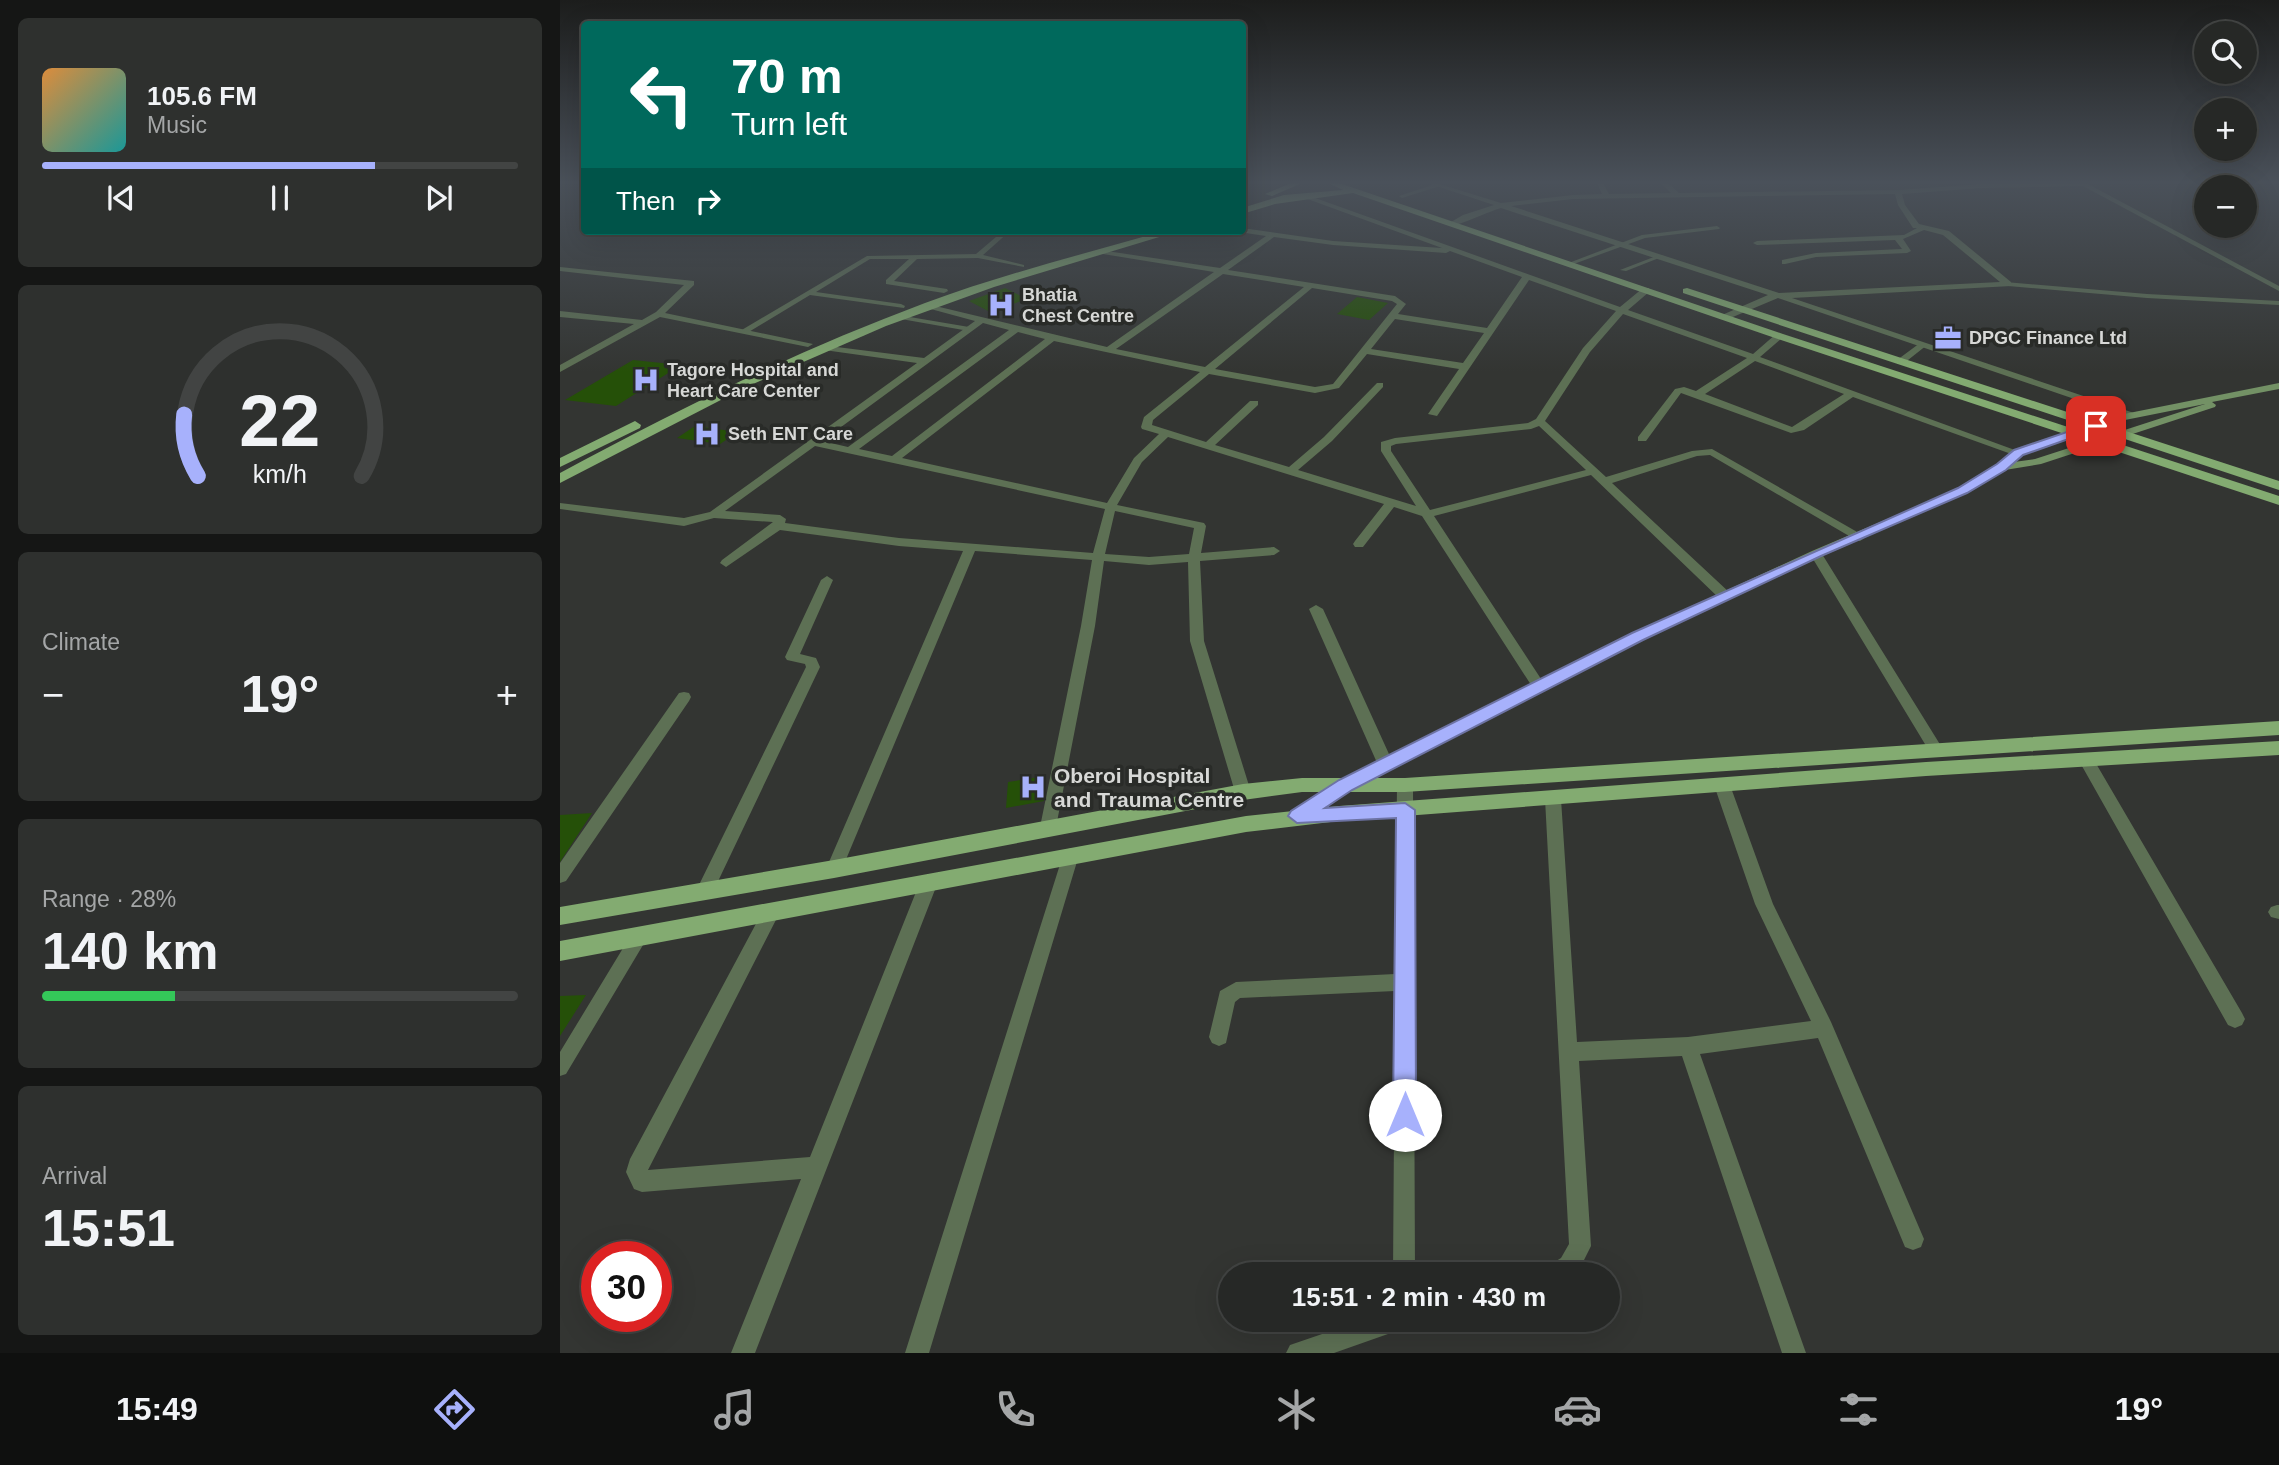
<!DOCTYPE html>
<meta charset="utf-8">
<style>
:root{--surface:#262826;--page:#2e302e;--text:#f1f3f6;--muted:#a4a6a7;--line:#424443;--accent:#a7b1fc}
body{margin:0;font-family:Arial,sans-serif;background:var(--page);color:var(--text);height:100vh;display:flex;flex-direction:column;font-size:26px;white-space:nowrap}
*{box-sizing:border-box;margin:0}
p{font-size:23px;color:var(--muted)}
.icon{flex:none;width:38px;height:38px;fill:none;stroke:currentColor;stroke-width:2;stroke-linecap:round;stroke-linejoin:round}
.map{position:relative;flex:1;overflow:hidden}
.drawer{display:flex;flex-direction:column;gap:18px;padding:18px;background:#151615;width:560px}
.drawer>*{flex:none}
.hud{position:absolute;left:21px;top:21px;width:665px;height:214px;border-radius:7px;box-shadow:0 7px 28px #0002,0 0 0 2px var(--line);background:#00695c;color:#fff;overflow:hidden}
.fabs{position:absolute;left:1634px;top:21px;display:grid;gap:14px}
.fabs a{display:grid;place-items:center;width:63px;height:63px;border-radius:50%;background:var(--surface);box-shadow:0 7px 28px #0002,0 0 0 2px var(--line);font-size:35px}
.speed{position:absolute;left:21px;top:1241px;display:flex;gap:14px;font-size:35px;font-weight:700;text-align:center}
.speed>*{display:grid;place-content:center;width:91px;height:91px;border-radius:50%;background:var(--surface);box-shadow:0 7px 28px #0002,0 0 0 2px var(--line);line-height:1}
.speed .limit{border:10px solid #d22;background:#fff;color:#111}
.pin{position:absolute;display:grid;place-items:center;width:60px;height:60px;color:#fff;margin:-30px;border-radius:14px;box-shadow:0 4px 10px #0006}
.me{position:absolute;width:77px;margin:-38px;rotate:0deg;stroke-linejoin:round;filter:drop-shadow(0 0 5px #0008)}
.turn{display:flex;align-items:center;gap:24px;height:147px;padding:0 35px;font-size:32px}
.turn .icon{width:91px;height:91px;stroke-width:2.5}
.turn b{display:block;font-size:49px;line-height:60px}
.then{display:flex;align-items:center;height:66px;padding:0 35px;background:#0003;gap:14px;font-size:26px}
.big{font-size:52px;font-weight:700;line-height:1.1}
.drawer .card{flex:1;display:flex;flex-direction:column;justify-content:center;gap:10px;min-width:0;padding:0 24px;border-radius:10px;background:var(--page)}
.drawer .dial{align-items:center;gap:0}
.dial svg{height:182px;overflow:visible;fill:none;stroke:var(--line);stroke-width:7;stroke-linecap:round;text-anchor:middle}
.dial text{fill:var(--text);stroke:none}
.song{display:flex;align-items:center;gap:21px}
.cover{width:84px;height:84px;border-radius:10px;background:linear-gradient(135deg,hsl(30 70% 55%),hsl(180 70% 35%))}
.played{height:7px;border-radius:4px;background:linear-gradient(90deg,var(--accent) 70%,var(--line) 70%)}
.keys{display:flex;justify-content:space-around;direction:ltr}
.heat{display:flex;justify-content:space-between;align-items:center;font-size:38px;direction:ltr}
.charge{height:10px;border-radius:5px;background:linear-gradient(90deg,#34c759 28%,var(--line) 0)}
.trip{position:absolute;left:658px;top:1262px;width:402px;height:70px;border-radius:35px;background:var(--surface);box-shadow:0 7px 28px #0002,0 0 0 2px var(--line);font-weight:700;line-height:70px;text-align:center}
.dock{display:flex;height:112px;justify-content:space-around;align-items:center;background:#0f100f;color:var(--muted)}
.dock .icon{width:49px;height:49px}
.dock .current{color:var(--accent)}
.dock b{font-size:32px;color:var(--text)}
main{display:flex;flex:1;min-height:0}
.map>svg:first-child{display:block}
</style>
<main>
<section class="drawer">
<div class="card">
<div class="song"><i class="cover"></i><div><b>105.6 FM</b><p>Music</p></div></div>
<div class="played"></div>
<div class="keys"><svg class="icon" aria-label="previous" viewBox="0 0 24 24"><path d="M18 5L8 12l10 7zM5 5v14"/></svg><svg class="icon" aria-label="pause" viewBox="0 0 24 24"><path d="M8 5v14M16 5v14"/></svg><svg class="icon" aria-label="next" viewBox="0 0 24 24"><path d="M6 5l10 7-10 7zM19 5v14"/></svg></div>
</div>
<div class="card dial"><svg viewBox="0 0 100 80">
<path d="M14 69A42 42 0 1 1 86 69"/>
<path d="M14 69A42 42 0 0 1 8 42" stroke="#a7b1fc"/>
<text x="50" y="56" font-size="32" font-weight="700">22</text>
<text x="50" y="72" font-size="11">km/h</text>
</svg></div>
<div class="card"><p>Climate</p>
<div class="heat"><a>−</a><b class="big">19°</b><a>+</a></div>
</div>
<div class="card"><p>Range · 28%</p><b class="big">140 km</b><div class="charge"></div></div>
<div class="card"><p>Arrival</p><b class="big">15:51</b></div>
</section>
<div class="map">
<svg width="1719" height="1353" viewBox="0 0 1719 1353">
<rect width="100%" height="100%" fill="#333532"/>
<path fill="#255008" d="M445 288 467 299 430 312 409 301Z
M797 297 828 303 809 320 777 314Z
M73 360 121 365 56 406 5 400Z
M135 426 178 432 160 444 117 438Z
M485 776 484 801 446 808 448 782Z
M32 813 0 862V815Z
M26 995 0 1036V996Z"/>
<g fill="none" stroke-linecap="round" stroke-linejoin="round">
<path fill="#5d7054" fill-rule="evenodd" d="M878 183 880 186 842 198 839 196Z
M1157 226 1160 228 1159 229 1085 238 1011 265 1006 264 1082 235Z
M443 231H450L423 255 464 265V267L418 258 357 259 334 281 387 289 388 291 384 293 326 284V280L349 259H310L256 292 341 304 345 306 344 308 250 295 187 333 180 331 307 256 416 254Z
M1099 255 1104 256 1066 271 1060 270Z
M1445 282 1587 294 1719 301V305L1587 298 1448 286H1445Z
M338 315 409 327 413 329 409 331 341 319H338Z
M1360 343 1367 345 1343 364H1337V360Z
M80 928 86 930 88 935 86 940 6 1074 0 1076V1052L74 930Z"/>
<path fill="#5d7054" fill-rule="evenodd" d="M867 183H876L941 203 1013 195 1042 194 1037 183H1043L1049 194 1111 193 1101 183H1108L1119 193 1339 190 1421 184 1526 183 1719 286V291L1523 186 1421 188 1342 194 1345 205 1359 224 1389 231 1451 282V286L1232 298 1574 413V417L1570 418 1218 298 1168 319H1162V315L1208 295 941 208C930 211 900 225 891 226V222L903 215 934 205ZM1335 194 1338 205 1353 228H1357L1344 235 1197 241 1193 243 1197 245 1335 240 1342 249 1256 253 1222 260V264H1225L1256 257 1347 253 1351 251 1343 239 1364 230 1383 235 1440 282 1219 293 951 206 1013 199Z
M744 194 1060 307 1083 288H1089V292L1068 310 1193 354 1216 334H1222V338L1200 357 1463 453 1462 455H1454L1293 397 1244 430 1231 433 1121 393 1086 441H1078V437L1115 389 1124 387 1136 391 1187 358 1063 314 1030 352 985 421 1046 477 1132 451 1152 449 1306 537 1300 541 1296 540 1150 455 1137 456 1052 483 1170 593 1171 596 1170 599H1160L1031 475 874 516 985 685 978 690 973 688 862 516 834 507 803 547H795L793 544 795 541 824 504 608 437 582 462 557 505 644 523 646 526 641 553 714 547 720 551 714 555 640 561 644 641 691 792 689 796 683 798 677 796 675 792 630 641 628 562 589 565 544 561 535 626 496 827 494 832 488 833 482 832 480 827 521 626 532 560 415 551 282 869 280 874 274 876 268 874 266 869 403 551 339 546 220 530 166 567 160 563 162 560 213 522 154 518 124 526 0 509V503L124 518 150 512 357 363 264 350 259 347 261 345 364 358 415 321 367 308V304L547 347 654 272 543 254H540V250L660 268 706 236 679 232 682 231V228L773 241 882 248 742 197ZM714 237 773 245 886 253 890 251 962 277 927 328 838 314 846 304 835 296 668 270ZM663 274 744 287 645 367 556 349ZM969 280 1056 311 1023 348 976 419 968 423 835 438 821 442V451L856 506 738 470 772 441 823 387V383H817L764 437 729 467 655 445 698 405V401H690L646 442 592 425 593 420 649 374 755 393 779 388 807 354 899 369 868 414 877 416ZM752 288 832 301 837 304 773 384 755 387 655 369ZM835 319 924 333 903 363 811 349ZM423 323 449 330 288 447 262 441ZM458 332 485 339 332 456 299 449ZM494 341 640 372 584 417 581 427 582 429 599 434 574 458 547 503 342 458ZM1195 361 1284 394 1232 427 1145 394ZM979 426 1026 470 870 510 831 451V446L836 444 971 429ZM255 446 545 509 533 553 339 538 225 523 226 519 220 515 165 511ZM555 511 634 528 629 554 589 557 545 554Z
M0 267 134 281V285L105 313 253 344 248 347 100 317 0 372V365L74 324 0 317V311L82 320 96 312 124 285 0 271Z
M1256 550 1262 554 1381 746 1384 750 1381 754H1371L1250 554Z
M267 576 273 580 240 654 256 658 260 667 151 896 145 898 139 896 136 891 246 667 245 664 227 660 225 657 261 580Z
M756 605 763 609 834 765 831 769H821L818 765 749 609Z
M124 692 129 693 131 697 129 701 6 881 0 883V863L119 693Z
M1526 753 1531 755 1682 1013 1685 1019 1682 1025 1675 1028 1668 1025 1518 759 1521 755Z
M845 779 851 781 853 785 855 1274H833L835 991 680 998 675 1002 666 1043 659 1046 652 1043 649 1037 660 991 676 982 835 974 837 785 839 781Z
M1162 779 1168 781 1170 785 1213 904 1271 1022 1364 1239 1361 1247 1353 1250 1345 1247 1258 1038 1140 1054 1246 1353H1222L1122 1056 1019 1061 1031 1246 1017 1274H985L988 1266 1001 1258 1009 1244 985 799 987 795 993 793 999 795 1001 799 1017 1042 1128 1037 1251 1021 1195 904 1154 785 1156 781Z
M511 848 517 850 519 855 369 1353H345L503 855 505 850Z
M369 875 375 877 378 882 195 1353H171L241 1179 82 1192 74 1189 66 1172 70 1159 205 907 211 905 217 907 220 912 88 1170 250 1157 360 882 363 877Z
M1717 905H1719V919L1711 917 1708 912 1711 907Z
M803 1320H849L845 1328 774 1353H726L730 1345Z"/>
<path fill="#739165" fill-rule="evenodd" d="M1719 383V389L1652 402 1656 405 1655 407 1481 464 1445 470 1406 493 1260 557 1082 640 792 789 743 820 737 822 731 820 729 816 731 812 780 781 1072 634 1252 551 1398 489 1438 465 1454 451 1554 416ZM1645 404 1475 459 1454 462 1462 455 1560 421Z"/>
<path fill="#83ab71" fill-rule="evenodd" d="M731 183H742L712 196 705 194Z
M768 183H779L1223 334 1719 496V505L1215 338 793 193 715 204 682 214V208L724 195 783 190Z
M604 231H619L434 287 326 326 186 387 0 483V473C118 409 239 350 365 303 443 274 524 254 604 231Z
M1127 288 1719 481V490L1123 293V289Z
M75 421 81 425 80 428 0 467V458Z
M1719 721V735L845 792H742L683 800 274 878 0 925V907L274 860 683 784 742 778H845Z
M1719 741V755L1366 776 779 821 686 832 0 961V941L686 816 779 806 1366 762Z"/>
</g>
<linearGradient id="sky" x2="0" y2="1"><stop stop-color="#1c1d1c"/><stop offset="0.49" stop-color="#4a515a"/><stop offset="1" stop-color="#4a515a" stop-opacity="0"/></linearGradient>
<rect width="1719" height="372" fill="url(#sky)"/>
<path fill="#a7b1fc" stroke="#6d73a4" stroke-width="2" d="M1536 422 1541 426 1540 428 1463 455 1446 470 1407 493 1261 556 1083 640 792 790 765 808 845 803 855 810 856 1115 853 1123 845 1126 837 1123 833 1115 836 818 737 823 728 816 731 811 779 780 1072 633 1398 488 1437 464 1454 450Z"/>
<defs>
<g id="hospital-bare" transform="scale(2.1)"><path d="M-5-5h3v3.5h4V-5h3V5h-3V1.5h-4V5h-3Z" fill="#a7b1fc" stroke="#292b28" stroke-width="2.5" paint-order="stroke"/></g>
<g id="office-bare" transform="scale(2.1)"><path d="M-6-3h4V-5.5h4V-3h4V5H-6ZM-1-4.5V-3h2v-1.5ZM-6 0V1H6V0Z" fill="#a7b1fc" stroke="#292b28" stroke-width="2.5" paint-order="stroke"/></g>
</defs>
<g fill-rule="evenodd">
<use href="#hospital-bare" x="441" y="305"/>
<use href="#office-bare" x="1388" y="338"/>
<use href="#hospital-bare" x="86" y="380"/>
<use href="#hospital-bare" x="147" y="434"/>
<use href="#hospital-bare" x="473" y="787"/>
</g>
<g text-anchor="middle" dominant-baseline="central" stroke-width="7" stroke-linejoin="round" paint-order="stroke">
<g font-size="18" font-weight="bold" fill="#d7d8d6" stroke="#292b28" text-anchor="start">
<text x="462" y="295">Bhatia<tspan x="462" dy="21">Chest Centre</tspan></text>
<text x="1409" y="338">DPGC Finance Ltd</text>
<text x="107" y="370">Tagore Hospital and<tspan x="107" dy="21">Heart Care Center</tspan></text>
<text x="168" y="434">Seth ENT Care</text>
</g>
<g font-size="21" font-weight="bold" fill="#d7d8d6" stroke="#292b28" text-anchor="start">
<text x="494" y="775">Oberoi Hospital<tspan x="494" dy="24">and Trauma Centre</tspan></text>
</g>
</g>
</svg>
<div class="fabs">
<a><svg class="icon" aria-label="search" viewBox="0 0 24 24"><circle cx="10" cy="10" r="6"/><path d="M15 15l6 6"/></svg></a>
<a>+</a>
<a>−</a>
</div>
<div class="speed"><div class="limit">30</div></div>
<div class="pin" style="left:1536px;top:426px;background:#d93025"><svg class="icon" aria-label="arrive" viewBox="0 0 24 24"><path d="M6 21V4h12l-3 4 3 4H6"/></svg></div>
<svg class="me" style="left:845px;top:1115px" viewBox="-20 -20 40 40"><circle r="19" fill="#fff"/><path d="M0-13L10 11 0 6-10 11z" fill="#a7b1fc"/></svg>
<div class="trip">15:51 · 2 min · 430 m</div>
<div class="hud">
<div class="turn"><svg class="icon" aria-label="left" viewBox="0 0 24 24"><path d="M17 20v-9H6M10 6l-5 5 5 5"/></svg><div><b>70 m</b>Turn left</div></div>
<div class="then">Then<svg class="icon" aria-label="right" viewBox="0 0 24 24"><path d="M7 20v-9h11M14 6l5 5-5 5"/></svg></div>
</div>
</div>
</main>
<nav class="dock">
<b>15:49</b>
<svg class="icon current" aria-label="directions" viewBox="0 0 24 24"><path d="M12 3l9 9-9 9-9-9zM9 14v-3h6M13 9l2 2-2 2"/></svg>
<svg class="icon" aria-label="music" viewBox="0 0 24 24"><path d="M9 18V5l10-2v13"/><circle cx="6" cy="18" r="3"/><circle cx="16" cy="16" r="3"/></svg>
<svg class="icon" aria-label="phone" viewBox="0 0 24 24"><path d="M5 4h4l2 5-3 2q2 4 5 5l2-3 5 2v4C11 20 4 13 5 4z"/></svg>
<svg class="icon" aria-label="climate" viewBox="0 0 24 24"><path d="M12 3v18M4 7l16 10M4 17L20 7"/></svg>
<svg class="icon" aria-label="car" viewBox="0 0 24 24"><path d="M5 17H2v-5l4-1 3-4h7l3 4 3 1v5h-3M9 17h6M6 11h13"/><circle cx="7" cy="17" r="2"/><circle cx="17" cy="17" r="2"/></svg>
<svg class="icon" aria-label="filters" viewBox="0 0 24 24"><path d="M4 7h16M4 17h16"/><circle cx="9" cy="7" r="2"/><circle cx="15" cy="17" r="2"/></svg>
<b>19°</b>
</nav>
